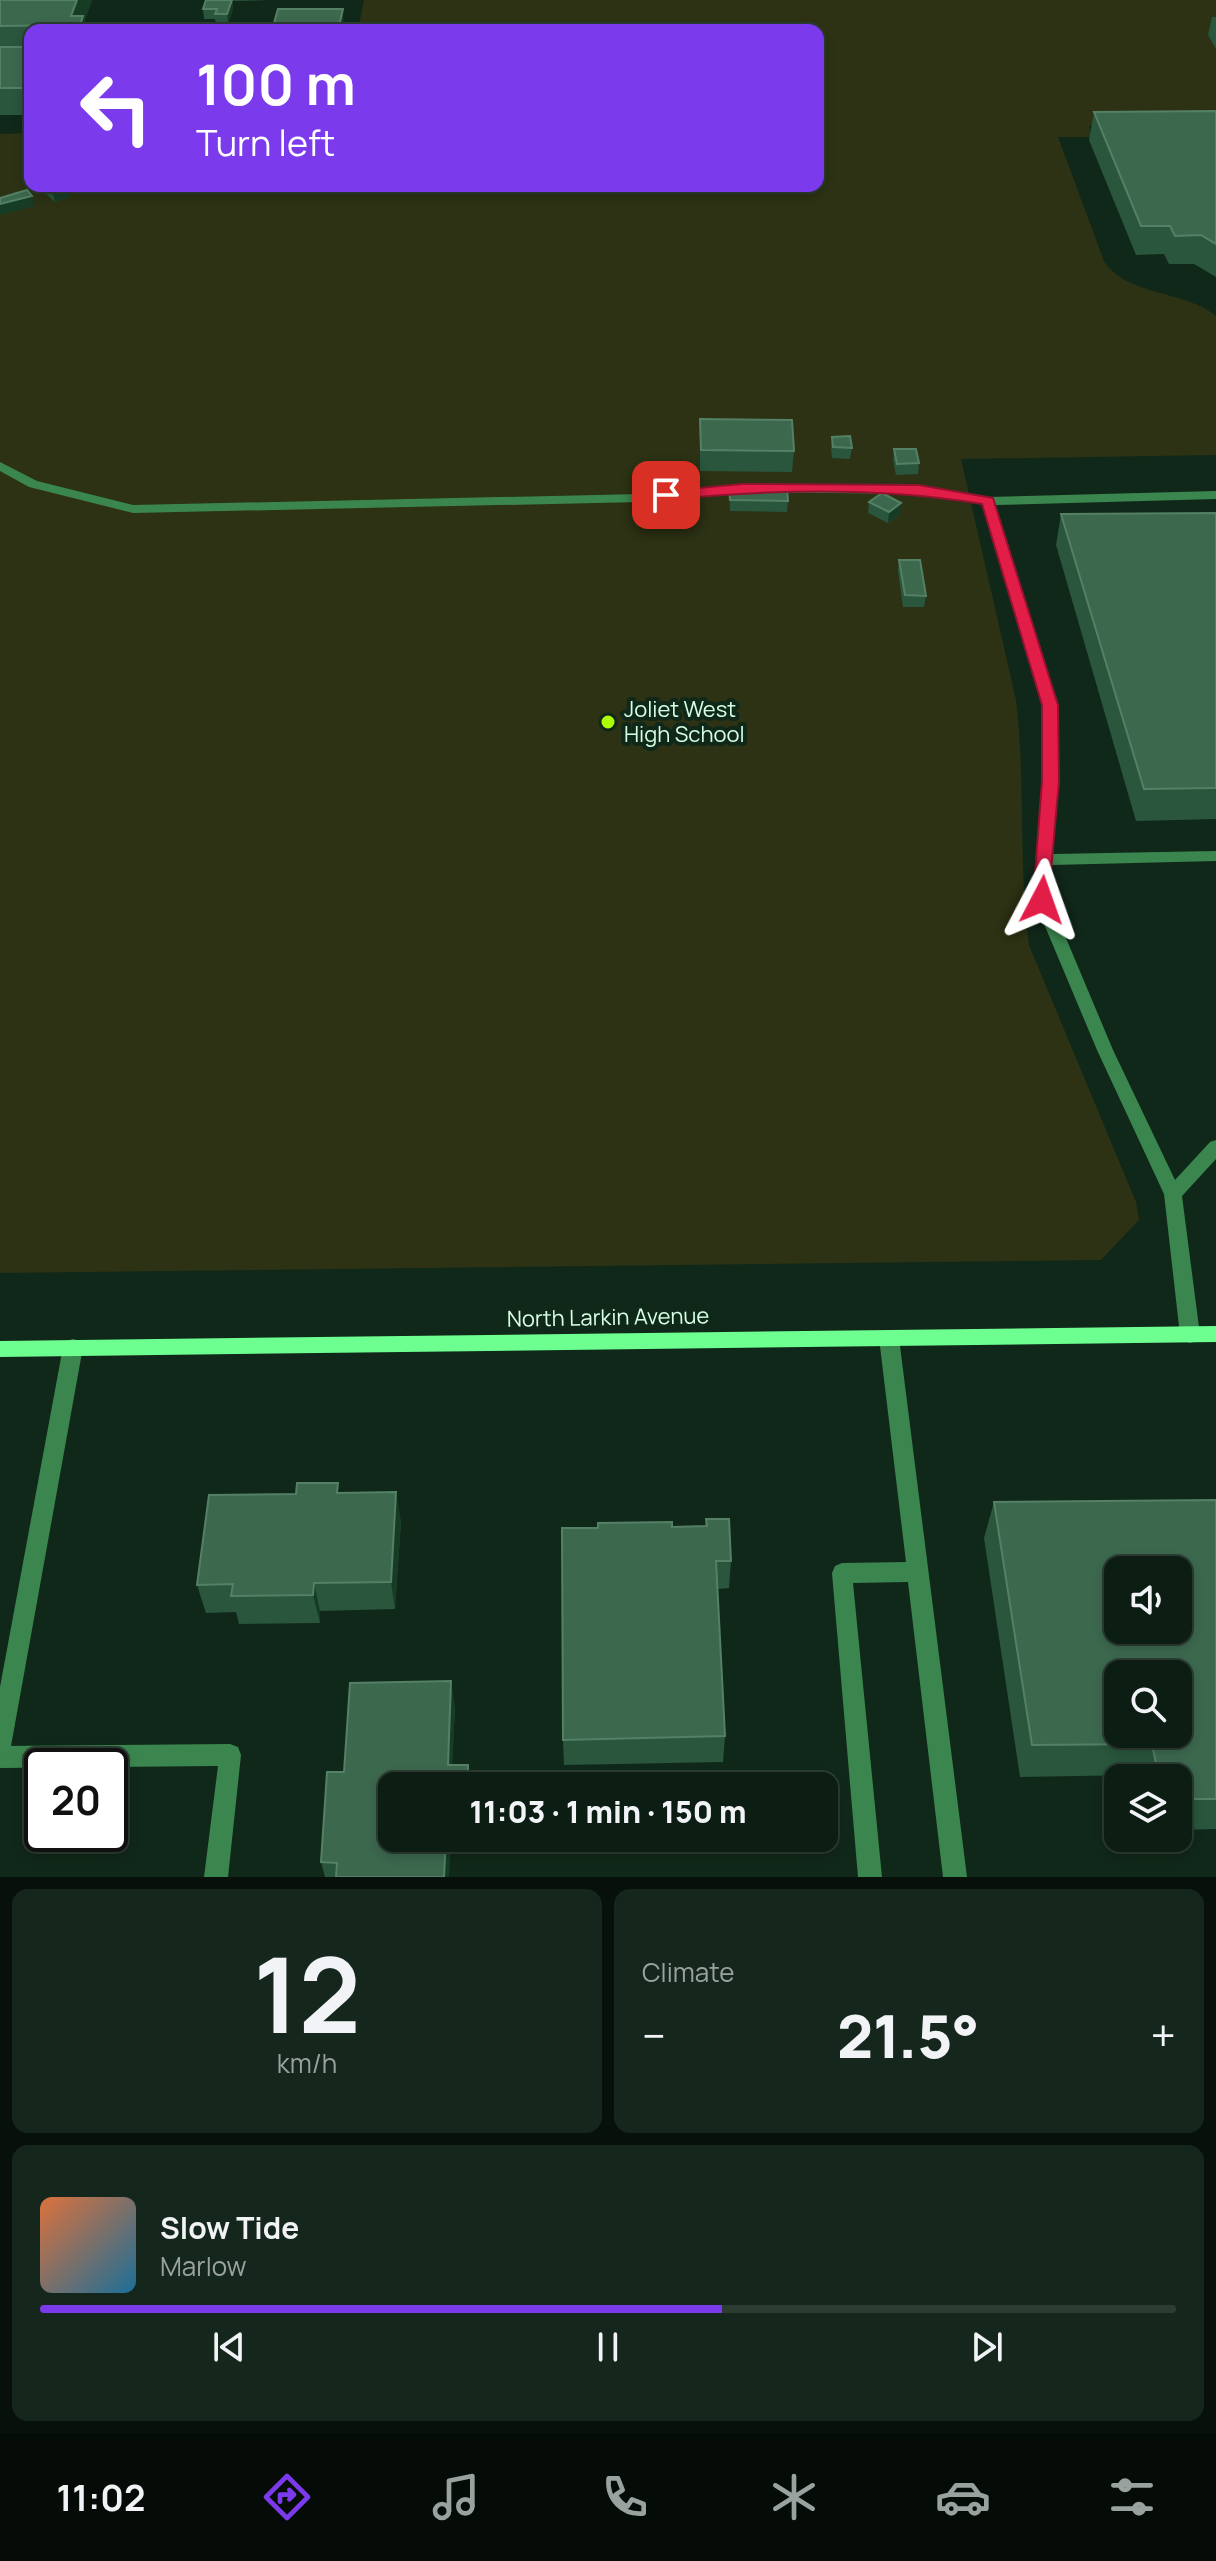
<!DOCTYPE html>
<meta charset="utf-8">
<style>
:root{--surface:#0c1e13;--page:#15271c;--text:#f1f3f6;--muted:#9aa2a0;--line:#2c3c33;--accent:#7c3aed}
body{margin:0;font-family:Manrope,sans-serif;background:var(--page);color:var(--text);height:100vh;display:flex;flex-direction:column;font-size:30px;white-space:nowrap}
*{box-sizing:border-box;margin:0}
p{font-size:26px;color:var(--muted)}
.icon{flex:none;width:44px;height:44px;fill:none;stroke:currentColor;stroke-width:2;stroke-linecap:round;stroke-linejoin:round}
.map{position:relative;height:1877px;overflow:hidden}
.panel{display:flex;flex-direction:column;gap:12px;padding:12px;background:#07100a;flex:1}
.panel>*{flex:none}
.hud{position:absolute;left:24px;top:24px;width:800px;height:168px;border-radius:16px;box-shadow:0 4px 12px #0003,0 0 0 2px var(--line);background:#7c3aed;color:#fff;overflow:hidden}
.fabs{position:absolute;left:1104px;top:1556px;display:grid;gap:16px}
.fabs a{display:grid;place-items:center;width:88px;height:88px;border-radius:16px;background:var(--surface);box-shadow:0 4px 12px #0003,0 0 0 2px var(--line);font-size:40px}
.speed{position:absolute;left:24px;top:1748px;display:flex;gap:16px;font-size:40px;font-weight:700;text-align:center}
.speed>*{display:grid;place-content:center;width:104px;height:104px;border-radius:50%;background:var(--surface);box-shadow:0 4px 12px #0003,0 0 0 2px var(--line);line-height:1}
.speed .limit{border:4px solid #111;border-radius:12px;background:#fff;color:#111}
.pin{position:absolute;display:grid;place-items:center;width:68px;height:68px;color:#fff;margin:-34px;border-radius:16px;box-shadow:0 4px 12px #0006}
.me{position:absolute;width:88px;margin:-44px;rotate:4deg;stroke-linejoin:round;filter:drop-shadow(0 0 6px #0008)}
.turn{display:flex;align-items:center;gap:28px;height:168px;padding:0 40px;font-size:36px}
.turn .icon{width:104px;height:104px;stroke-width:2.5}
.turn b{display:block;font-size:56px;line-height:68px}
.big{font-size:60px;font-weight:800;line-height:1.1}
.panel .card{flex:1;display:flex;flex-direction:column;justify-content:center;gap:12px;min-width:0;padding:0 28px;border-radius:16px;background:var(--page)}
.panel .dial{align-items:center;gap:0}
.dial b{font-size:104px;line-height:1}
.song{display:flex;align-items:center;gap:24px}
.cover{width:96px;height:96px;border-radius:12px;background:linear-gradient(135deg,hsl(20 70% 55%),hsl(200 70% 35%))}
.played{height:8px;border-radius:4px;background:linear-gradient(90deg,var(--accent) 60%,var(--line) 60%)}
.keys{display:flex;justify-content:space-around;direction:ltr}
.heat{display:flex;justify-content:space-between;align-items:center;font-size:44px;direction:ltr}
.panel .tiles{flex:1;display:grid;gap:12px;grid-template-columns:1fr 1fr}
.card:last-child{grid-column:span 2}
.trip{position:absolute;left:378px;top:1772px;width:460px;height:80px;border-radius:16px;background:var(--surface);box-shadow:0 4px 12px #0003,0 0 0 2px var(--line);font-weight:800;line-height:80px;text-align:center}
.tab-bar{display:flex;height:128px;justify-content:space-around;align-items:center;background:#050c08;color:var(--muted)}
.tab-bar .icon{width:56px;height:56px}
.tab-bar .current{color:var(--accent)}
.tab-bar b{font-size:36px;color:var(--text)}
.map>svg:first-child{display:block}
</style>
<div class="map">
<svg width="1216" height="1877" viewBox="0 0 1216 1877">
<rect width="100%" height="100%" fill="#102819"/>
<path fill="#2c3213" d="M364 0H1216V124L1089 126 1092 137H1058L1104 261C1126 296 1185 290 1216 316V455L961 459 1016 700C1026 782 1018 864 1029 945L1136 1202 1139 1220 1101 1260 0 1273V134L30 133V186H818V30H358Z"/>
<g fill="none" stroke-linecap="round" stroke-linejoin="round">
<path fill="#3b864e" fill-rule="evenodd" d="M0 462 37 481 133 505 641 494 742 484 919 486 988 497 1216 491V499L995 505 1057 705 1058 781 1053 854 1216 851V861L1052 865 1050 900 1113 1050 1175 1180 1210 1142 1216 1140V1159L1182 1196 1200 1335 1197 1341 1190 1343 1183 1341 1180 1335 1164 1194 1097 1050 1034 900 1044 781 1043 705 983 504 919 494 742 492 641 502 133 513 29 487 0 471Z
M889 1330 896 1332 899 1338 967 1877H943L908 1582 853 1583 882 1877H858L832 1573 835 1566 842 1563 906 1562 879 1338 882 1332Z
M230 1744 238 1747 241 1755 228 1877H204L218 1766 0 1768V1746Z"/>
<path fill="#3b864e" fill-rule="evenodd" d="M73 1339 80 1341 83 1347 11 1746 8 1754 0 1757V1687L63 1347 66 1341Z"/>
<path fill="#6eff91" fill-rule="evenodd" d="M1216 1326V1342L0 1357V1341Z"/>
</g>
<path fill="#29563c" d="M0 0H92L84 22 86 30H30V115H0Z
M206 0H269L235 1 232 0 233 9 228 23 216 24 215 19H204L203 9Z
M1212 17H1216V49L1208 35Z
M1216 111V277L1194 264H1169L1164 254 1136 255 1089 140 1094 112Z
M44 186H67L70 197 55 202 45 193Z
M700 419 794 451 792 472 700 471Z
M832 437 852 448 850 459 832 458 831 448Z
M894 449 919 463 918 474 896 475 893 460Z
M729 488 788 501 787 512 730 511Z
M869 502 900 515 888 523 868 513Z
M1216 513V819L1136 821 1056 545 1061 514Z
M899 560 926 596 924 607H903L898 571Z
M340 1493 401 1521 395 1609 320 1611V1623L239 1624 236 1612 206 1613 197 1585Z
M1216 1500V1829L1178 1830V1778H1137V1775L1020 1777 984 1538 994 1502Z
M706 1519 731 1561 729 1588 717 1589 725 1736 723 1762 564 1765 563 1740 598 1528 705 1526Z
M455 1707 452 1765H468L471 1786H392V1838H450L449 1877H325L321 1862 344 1772Z"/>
<path fill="#173c26" d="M77 0H92L84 22 86 30H80V25L71 16Z
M232 0 233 9 228 23 227 14Z
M343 9 344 30H338Z
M68 187 70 197 55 202 52 191Z
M32 196 34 206 0 215V204Z
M901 503 900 515 888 523 889 512Z
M396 1492 401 1521 395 1609 391 1582Z
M314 1583 320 1611V1623L313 1595Z
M451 1681 455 1707 451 1786 448 1765Z
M446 1838H450L449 1877H444Z"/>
<path fill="#3c684e" stroke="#548065" stroke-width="2" fill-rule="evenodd" d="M0 0H77L71 16H83L80 25 0 26Z
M206 0H232L227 14H215L217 9H203Z
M278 9H343L338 30H272Z
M0 47H30V88H0Z
M1216 111V244L1201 235 1175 236 1170 226H1141L1094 112Z
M47 186H67L68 187 52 191Z
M27 190 32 196 0 204V198Z
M700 419 792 420 794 451 701 450Z
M850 436 852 448 833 447 832 437Z
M894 449H916L919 463 897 464Z
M729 488H787L788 501 730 500Z
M882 493 901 503 889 512 869 502Z
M1216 513V788L1144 789 1061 514Z
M899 560H920L926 596 905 595Z
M297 1483H338L337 1493 396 1492 391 1582 314 1583 313 1595 231 1596 233 1584 197 1585 209 1495 296 1494Z
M1216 1500V1799H1178V1778H1159L1152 1744 1032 1745 994 1502ZM1118 1570H1178V1630H1118ZM1118 1674H1178V1734H1118Z
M706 1519H729L731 1561H716L725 1736 563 1740 562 1528H598V1523L672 1522V1527L707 1526Z
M451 1681 448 1765H468V1786H392V1838H446L444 1877H336L337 1863 321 1862 327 1772H344L350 1683Z"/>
<path fill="#e11d48" stroke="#92132f" stroke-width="2" d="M742 484 919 485 993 498 1058 705 1059 781 1048 904H1036L1033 900 1042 781V705L982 504C878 487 771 489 666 500L659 495 666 491Z"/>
<circle fill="#aefe03" stroke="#102819" stroke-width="3" cx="608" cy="722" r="8"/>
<g text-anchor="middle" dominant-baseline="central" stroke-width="8" stroke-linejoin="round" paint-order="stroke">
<g font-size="22" fill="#d6ffe4" stroke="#102819" text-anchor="start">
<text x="624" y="709">Joliet West<tspan x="624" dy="25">High School</tspan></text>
</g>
<g font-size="22" fill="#d6ffe4" stroke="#102819">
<text transform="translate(608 1317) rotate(-1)">North Larkin Avenue</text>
</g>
</g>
</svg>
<div class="fabs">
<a><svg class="icon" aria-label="sound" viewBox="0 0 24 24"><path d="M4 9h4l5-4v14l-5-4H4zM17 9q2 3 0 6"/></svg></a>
<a><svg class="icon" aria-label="search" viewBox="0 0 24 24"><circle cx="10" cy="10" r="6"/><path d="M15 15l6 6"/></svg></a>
<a><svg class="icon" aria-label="layers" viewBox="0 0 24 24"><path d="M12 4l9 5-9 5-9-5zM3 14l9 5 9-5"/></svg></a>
</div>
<div class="speed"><div class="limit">20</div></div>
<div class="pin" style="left:666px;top:495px;background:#d93025"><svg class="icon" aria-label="arrive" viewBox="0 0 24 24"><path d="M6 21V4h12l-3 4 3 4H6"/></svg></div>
<svg class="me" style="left:1042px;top:900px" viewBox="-20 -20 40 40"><path d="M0-17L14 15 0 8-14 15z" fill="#e11d48" stroke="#fff" stroke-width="4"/></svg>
<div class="trip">11:03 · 1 min · 150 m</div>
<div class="hud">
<div class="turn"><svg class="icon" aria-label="left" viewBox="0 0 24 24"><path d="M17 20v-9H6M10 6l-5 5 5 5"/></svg><div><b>100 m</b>Turn left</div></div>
</div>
</div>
<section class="panel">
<div class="tiles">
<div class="card dial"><b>12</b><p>km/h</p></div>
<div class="card"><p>Climate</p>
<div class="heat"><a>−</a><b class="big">21.5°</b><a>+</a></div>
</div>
<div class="card">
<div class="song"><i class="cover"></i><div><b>Slow Tide</b><p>Marlow</p></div></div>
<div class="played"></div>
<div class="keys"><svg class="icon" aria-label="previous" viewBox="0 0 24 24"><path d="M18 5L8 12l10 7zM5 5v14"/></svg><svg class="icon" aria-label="pause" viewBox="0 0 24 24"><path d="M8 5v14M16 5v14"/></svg><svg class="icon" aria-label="next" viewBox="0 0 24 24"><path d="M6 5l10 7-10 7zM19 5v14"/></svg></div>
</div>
</div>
</section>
<nav class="tab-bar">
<b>11:02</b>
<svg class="icon current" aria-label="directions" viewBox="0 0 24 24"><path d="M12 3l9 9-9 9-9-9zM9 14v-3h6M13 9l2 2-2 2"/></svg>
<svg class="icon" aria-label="music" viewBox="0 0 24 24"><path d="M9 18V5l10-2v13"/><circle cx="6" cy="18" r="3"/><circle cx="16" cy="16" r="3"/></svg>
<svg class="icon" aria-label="phone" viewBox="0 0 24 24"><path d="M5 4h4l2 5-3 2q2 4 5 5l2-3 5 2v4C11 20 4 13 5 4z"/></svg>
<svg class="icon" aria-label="climate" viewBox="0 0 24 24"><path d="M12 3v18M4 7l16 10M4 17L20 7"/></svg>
<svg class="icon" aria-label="car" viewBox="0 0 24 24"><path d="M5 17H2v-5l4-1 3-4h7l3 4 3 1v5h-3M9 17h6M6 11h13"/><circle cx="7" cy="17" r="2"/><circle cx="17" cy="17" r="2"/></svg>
<svg class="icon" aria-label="filters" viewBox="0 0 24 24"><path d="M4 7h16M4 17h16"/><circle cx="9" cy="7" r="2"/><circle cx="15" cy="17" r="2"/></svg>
</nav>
